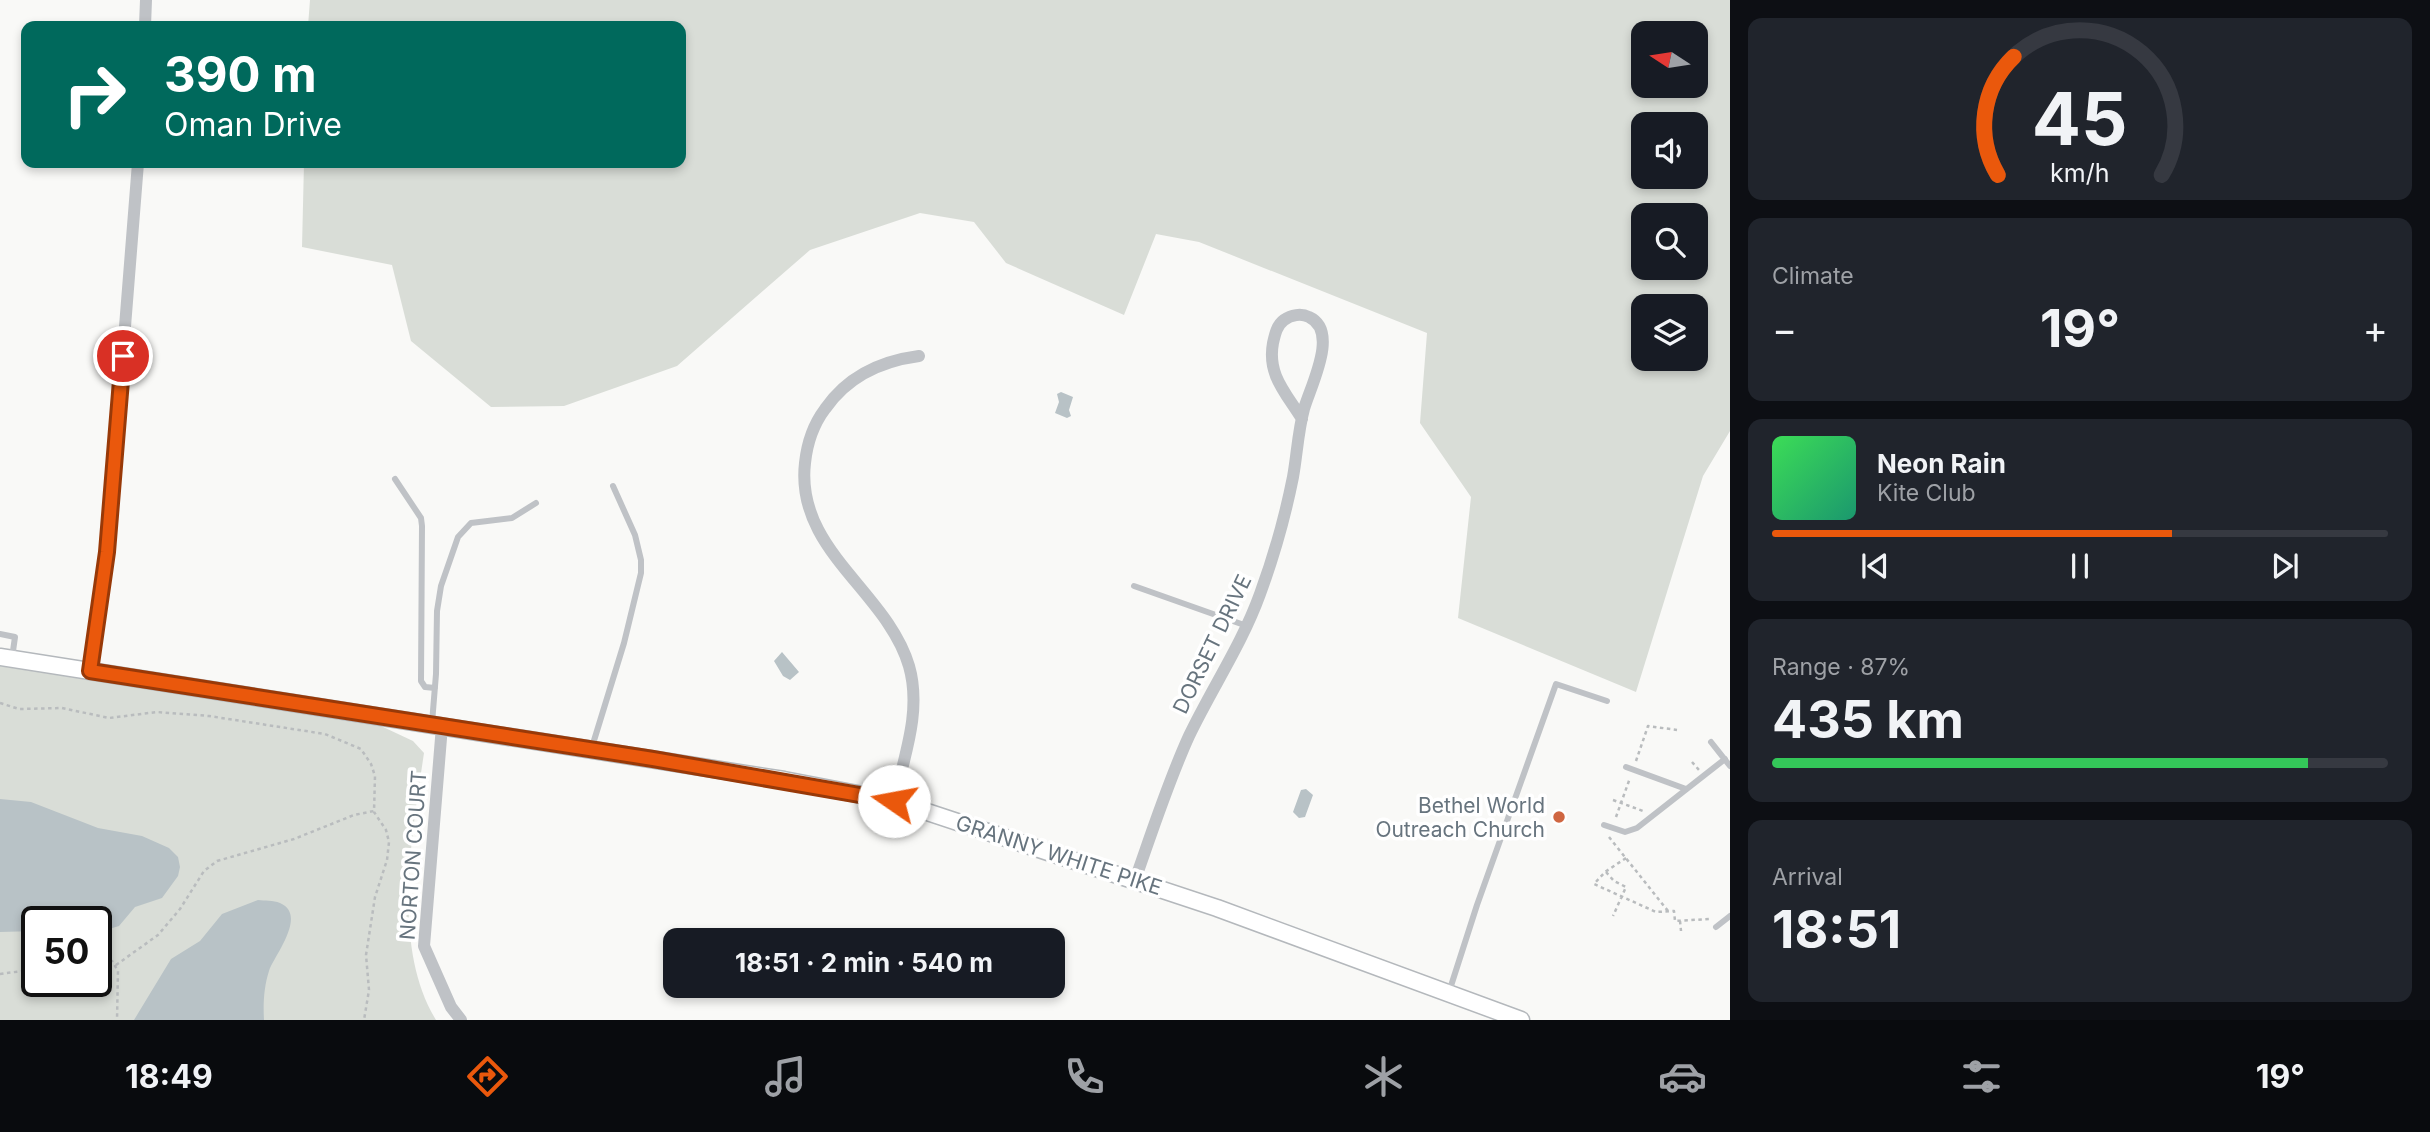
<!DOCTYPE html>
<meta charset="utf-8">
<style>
:root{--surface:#171b24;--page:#20242c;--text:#f1f3f6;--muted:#9ea1a6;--line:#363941;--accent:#ea580c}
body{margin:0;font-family:Inter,sans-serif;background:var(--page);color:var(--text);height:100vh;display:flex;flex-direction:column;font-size:26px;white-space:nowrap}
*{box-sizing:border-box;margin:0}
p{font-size:23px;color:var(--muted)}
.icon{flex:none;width:38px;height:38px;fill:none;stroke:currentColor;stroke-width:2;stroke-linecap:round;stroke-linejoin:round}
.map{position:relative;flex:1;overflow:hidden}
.panel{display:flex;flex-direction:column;gap:18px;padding:18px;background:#0d0f14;width:700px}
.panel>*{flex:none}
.top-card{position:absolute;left:21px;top:21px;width:665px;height:147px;border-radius:14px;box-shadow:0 4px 10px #0003;background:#00695c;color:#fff;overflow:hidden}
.needle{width:46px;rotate:282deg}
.tools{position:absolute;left:1631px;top:21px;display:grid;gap:14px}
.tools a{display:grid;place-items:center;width:77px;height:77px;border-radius:14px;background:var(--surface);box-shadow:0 4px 10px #0003;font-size:35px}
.speed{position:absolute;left:21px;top:906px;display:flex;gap:14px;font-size:35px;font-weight:700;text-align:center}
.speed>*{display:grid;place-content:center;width:91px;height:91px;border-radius:50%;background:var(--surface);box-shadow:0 4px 10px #0003;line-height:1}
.speed .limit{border:4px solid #111;border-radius:10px;background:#fff;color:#111}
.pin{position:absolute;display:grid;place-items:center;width:60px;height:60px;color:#fff;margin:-30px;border:4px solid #fff;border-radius:50%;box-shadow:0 2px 7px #0007}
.me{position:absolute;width:77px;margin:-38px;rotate:282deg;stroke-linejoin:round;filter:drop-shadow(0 0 5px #0008)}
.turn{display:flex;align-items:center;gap:24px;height:147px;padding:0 28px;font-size:32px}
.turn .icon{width:91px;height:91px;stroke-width:2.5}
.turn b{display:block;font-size:49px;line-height:60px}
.big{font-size:52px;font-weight:700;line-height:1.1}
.panel .tile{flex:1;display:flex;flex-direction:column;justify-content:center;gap:10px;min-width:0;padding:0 24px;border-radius:14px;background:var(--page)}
.panel .dial{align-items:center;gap:0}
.dial svg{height:182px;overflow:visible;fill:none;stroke:var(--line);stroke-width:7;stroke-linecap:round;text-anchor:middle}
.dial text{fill:var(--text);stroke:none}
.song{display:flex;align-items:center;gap:21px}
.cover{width:84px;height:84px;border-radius:10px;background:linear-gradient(135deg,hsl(130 70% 55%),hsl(160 70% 35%))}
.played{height:7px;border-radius:4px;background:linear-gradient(90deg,var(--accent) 65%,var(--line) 65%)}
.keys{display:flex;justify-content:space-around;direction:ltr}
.heat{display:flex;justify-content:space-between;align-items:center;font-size:38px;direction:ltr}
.charge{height:10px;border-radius:5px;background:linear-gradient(90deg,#34c759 87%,var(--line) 0)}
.trip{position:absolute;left:663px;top:928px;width:402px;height:70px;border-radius:14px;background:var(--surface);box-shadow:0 4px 10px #0003;font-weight:700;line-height:70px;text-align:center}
.menu{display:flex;height:112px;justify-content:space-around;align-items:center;background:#090b0e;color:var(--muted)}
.menu .icon{width:49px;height:49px}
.menu .selected{color:var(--accent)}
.menu b{font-size:32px;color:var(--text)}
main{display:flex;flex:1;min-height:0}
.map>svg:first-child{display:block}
</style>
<main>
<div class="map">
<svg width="1730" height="1020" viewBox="0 0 1730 1020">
<rect width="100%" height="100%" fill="#f9f9f7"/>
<path fill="#d9ddd7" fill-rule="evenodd" d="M310 0H1730V431L1703 476 1636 692 1458 618 1471 497 1420 423 1427 333 1199 242 1156 234 1124 315 1006 263 974 222 920 213 810 250 677 366 564 406 491 407 411 341 392 265 302 247 304 163H681V26H308ZM1643 33H1696V86H1643ZM1643 124H1696V177H1643ZM1643 215H1696V268H1643ZM1643 306H1696V359H1643Z
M0 666 381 726 413 741 424 753C412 834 391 946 436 1020H0ZM37 922H96V982H37Z"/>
<path fill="#b8c2c6" d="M1061 392 1073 397 1069 410 1071 416 1067 418 1055 413 1059 402 1057 394Z
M782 652 799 672 790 680 783 676 774 661Z
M1306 789 1313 795 1305 817 1299 818 1293 812 1301 790Z
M0 799 31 802 98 828 142 836 169 848 178 857 180 867 178 876 162 898 135 907 119 926 109 929 96 928V922H37V931L0 932Z
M258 900C265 901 273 900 280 903 308 915 274 956 269 971 264 986 263 1004 264 1020H134L171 959 200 941 222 914Z"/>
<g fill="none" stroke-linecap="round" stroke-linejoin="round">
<g stroke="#b4b8bc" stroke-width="19">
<path id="secondary" d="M0 657 784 780 894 801 1217 908 1521 1020"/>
</g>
<path stroke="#b9bcbe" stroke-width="2.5" stroke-dasharray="3.5 3.5" stroke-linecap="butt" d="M0 703 19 709 62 708 109 718 157 712 209 716 325 734 361 749 371 764 375 776 374 812 386 830 389 842 387 860 375 897 366 955 369 990 364 1020
M1636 761 1648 726 1677 730
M1692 762 1699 770
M1613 800 1643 811
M1616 817 1630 778
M1609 837 1668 911
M1626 858 1605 872 1594 884 1656 912 1674 911 1675 921 1709 919
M1606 872 1614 881 1626 887 1613 916
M1680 921 1681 931
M96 959 112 961 118 971 117 1020
M116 965 158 935 180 909 204 871 217 861 294 839 354 815 374 811
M0 974 37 969"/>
<path stroke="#bfc2c6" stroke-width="6" d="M395 479 421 518 422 526 421 681 425 687 435 688
M1134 586 1247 626
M0 634 15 637 12 658
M432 723 436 674 437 611 441 586 458 537 471 523 512 518 536 503
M1711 742 1730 766
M592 747 624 643 641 573V560L635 535 613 486
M1626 767 1686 789
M1604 825 1625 832 1637 828 1725 759
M1716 927 1730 916
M1449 992 1477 905 1556 684 1607 701"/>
<path stroke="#bfc2c6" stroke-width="12" d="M145 26 146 0
M90 671 107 553 138 163
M442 726 424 946 451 1007 461 1020
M894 801C904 757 922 711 909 666 887 591 795 550 805 463 807 444 813 425 825 409 847 377 881 361 919 356
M1135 880C1152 832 1168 782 1189 736 1212 688 1242 644 1260 594 1274 556 1285 517 1293 477 1297 455 1298 431 1304 409 1310 387 1340 331 1309 317 1301 313 1291 315 1284 320 1277 325 1275 334 1273 343 1267 375 1286 393 1302 419"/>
<use href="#secondary" stroke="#fff" stroke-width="16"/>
</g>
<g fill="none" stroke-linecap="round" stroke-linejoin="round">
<g stroke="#983908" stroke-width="18">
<path id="route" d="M123 356 107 552 90 671 653 759 894 801"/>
</g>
<use href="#route" stroke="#ea580c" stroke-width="12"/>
</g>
<circle fill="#cf6641" stroke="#fff" stroke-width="2.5" cx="1559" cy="817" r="7"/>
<g text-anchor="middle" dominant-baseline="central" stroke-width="7" stroke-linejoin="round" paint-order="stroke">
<g font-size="21" fill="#67747e" stroke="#fff">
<text transform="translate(1212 644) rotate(-64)">DORSET DRIVE</text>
<text transform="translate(413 855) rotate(-86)">NORTON COURT</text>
<text transform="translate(1059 855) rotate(18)">GRANNY WHITE PIKE</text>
</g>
<g font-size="21" fill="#67747e" stroke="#fff" text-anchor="end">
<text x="1545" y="805">Bethel World<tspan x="1545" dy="24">Outreach Church</tspan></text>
</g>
</g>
</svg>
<div class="tools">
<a><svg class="needle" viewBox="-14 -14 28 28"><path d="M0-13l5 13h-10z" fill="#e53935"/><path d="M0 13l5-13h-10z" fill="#9ea1a6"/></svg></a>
<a><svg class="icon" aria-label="sound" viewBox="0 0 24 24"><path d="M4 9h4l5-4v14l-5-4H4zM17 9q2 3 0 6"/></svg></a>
<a><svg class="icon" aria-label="search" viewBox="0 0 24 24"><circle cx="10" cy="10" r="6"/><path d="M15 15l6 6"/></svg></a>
<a><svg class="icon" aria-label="layers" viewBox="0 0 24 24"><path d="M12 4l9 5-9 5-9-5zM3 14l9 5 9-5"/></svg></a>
</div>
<div class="speed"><div class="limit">50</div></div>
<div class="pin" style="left:123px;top:356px;background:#d93025"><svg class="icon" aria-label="arrive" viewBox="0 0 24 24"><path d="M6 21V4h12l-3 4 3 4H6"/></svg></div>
<svg class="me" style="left:894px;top:801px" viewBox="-20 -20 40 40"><circle r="19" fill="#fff"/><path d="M0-13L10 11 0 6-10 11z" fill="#ea580c"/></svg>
<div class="trip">18:51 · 2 min · 540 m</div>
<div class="top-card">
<div class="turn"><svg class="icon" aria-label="right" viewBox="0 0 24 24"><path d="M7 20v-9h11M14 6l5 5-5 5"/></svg><div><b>390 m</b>Oman Drive</div></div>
</div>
</div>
<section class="panel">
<div class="tile dial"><svg viewBox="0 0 100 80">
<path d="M14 69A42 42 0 1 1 86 69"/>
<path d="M14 69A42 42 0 0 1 21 17" stroke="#ea580c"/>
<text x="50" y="56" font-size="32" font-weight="700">45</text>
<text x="50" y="72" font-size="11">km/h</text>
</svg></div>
<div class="tile"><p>Climate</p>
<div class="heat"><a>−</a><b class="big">19°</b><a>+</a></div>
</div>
<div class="tile">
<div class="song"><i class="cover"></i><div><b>Neon Rain</b><p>Kite Club</p></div></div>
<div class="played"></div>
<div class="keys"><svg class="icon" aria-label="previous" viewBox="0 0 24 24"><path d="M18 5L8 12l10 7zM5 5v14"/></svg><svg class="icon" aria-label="pause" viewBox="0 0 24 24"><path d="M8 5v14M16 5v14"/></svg><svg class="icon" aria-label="next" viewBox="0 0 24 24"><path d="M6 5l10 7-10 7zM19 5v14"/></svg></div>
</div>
<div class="tile"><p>Range · 87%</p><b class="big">435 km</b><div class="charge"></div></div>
<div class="tile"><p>Arrival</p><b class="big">18:51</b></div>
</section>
</main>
<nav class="menu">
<b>18:49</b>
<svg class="icon selected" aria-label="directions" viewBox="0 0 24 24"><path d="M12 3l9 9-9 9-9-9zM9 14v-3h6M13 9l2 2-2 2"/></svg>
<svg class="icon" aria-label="music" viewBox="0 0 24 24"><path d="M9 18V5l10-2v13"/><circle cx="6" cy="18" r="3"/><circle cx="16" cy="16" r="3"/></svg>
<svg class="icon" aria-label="phone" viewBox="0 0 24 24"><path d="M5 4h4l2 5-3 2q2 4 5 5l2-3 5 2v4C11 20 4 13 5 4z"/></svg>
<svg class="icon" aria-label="climate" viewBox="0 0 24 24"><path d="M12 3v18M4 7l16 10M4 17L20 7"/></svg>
<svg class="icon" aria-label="car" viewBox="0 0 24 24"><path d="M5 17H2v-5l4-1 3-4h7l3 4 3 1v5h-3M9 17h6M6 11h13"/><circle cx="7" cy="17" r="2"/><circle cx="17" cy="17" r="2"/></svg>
<svg class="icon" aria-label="filters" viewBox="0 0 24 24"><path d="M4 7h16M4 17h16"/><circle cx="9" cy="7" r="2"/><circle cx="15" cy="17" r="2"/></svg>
<b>19°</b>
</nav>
